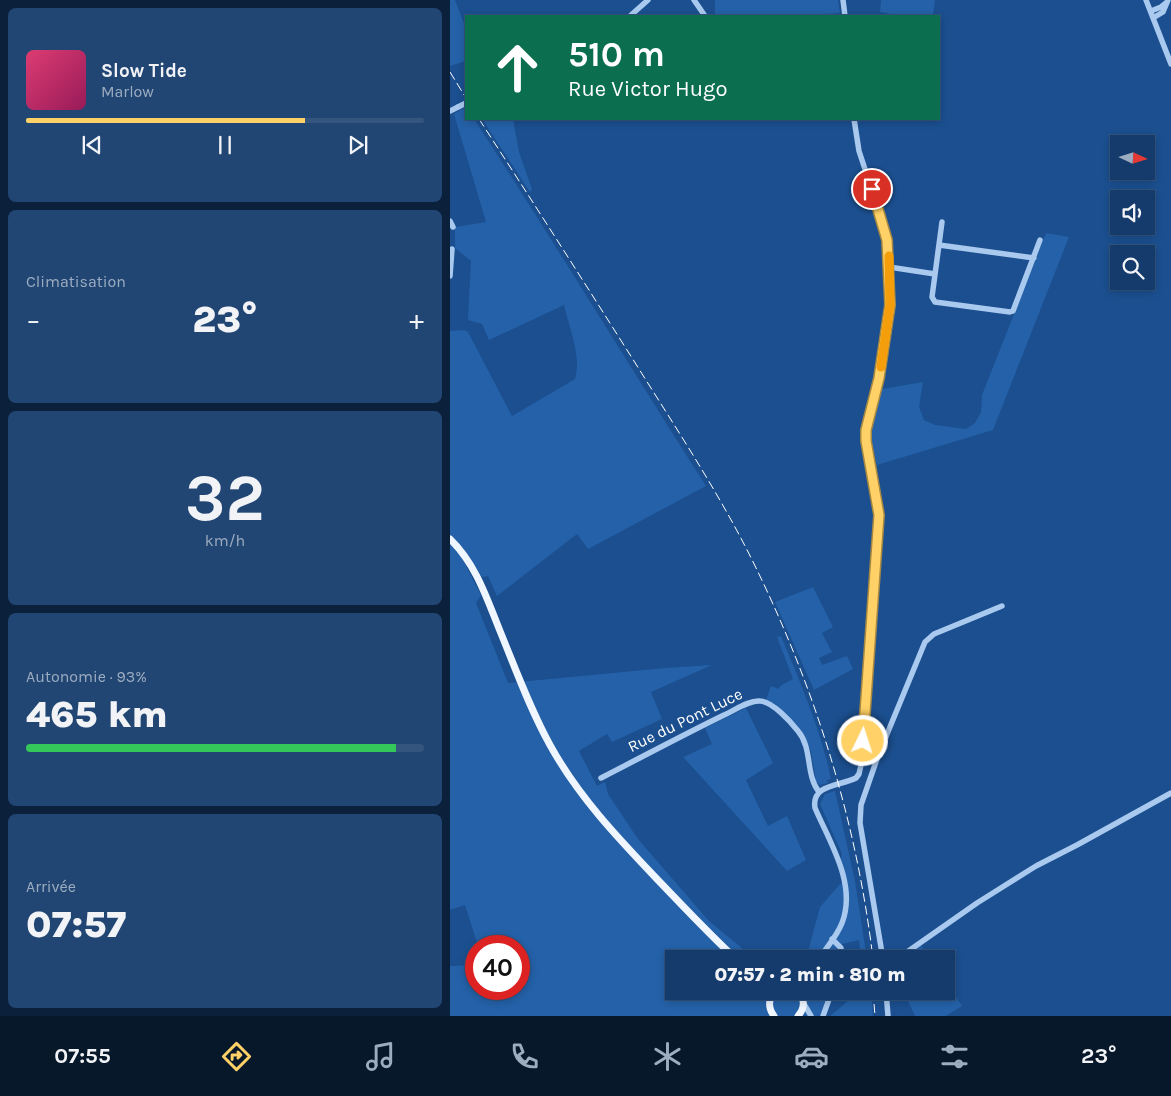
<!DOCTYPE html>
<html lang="fr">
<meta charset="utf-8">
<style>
:root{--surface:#143b6b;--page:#214673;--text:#f1f3f6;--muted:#9dadc1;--line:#33557e;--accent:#ffd166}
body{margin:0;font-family:Karla,sans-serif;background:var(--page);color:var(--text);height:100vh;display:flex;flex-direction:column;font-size:19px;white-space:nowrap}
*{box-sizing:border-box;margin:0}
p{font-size:16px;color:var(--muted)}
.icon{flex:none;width:28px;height:28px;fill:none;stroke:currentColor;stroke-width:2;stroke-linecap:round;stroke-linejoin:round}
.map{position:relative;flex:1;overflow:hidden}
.side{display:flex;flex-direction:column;gap:8px;padding:8px;background:#0b203b;width:450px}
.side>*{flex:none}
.banner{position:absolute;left:15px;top:15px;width:475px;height:105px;border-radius:0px;box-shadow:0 2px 8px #0003,0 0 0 1px var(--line);background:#0b6e4f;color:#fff;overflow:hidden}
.needle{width:32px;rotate:94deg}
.tools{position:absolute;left:660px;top:135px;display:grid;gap:10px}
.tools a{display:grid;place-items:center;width:45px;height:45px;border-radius:0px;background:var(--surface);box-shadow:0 2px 8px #0003,0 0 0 1px var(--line);font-size:25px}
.speed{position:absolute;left:15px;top:935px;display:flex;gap:10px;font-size:25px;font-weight:700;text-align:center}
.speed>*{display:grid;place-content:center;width:65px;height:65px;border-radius:50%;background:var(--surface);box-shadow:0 2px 8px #0003,0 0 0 1px var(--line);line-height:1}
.speed .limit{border:8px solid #d22;background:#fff;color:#111}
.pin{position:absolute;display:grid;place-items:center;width:42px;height:42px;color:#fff;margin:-21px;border:2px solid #fff;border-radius:50%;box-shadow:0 1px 5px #0007}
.me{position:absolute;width:55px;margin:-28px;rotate:4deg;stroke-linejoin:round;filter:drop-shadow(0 0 4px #0008)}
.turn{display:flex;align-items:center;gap:18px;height:105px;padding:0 20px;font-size:22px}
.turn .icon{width:65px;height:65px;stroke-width:2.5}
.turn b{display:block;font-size:35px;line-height:42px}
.big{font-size:38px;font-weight:800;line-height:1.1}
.side .card{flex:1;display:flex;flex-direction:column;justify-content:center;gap:8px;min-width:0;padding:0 18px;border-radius:8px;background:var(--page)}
.side .dial{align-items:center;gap:0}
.dial b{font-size:65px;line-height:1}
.song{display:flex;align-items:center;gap:15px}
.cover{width:60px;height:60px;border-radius:8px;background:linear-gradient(135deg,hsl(340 70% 55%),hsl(330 70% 35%))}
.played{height:5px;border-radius:2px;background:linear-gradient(90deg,var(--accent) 70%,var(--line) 70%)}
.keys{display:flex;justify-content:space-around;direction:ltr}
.heat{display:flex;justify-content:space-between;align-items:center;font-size:28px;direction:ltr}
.charge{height:8px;border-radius:4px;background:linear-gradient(90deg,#34c759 93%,var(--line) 0)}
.trip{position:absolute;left:215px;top:950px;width:290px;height:50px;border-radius:0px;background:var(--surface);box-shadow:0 2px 8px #0003,0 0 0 1px var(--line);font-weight:800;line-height:50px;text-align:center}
.menu{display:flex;height:80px;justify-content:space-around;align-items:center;background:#08182b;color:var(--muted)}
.menu .icon{width:35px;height:35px}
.menu .on{color:var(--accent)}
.menu b{font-size:22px;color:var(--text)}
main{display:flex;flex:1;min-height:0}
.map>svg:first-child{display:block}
</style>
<main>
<section class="side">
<div class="card">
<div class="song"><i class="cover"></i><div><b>Slow Tide</b><p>Marlow</p></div></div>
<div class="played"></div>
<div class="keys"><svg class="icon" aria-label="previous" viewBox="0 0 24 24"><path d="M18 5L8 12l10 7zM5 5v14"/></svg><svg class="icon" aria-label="pause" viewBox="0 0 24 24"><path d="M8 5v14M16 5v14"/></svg><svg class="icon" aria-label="next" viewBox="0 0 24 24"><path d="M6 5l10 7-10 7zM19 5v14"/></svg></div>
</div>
<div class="card"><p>Climatisation</p>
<div class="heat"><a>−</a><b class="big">23°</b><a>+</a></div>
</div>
<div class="card dial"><b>32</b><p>km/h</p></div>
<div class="card"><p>Autonomie · 93%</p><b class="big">465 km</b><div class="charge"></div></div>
<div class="card"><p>Arrivée</p><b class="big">07:57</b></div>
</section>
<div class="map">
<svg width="721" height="1016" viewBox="0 0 721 1016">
<rect width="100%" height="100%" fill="#1b4f8f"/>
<path fill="#2461a8" d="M0 0H5L16 29V61L0 66Z
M265 0H388L390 13 365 15V16H265Z
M431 0H485L483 16H451L430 12Z
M16 107V119H24C103 240 178 364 256 486L138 549 127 534 47 596 38 576 32 577 17 554 0 534V331L14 330 18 332 62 416 125 379C132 356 119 328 114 305L39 340 32 324 18 320 21 261 5 248V227L36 222 4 114Z
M32 119H63L69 152 82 189 80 192Z
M596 233 619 237 543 430 427 465 421 438V424L432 389 473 382 469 407 474 420 485 425 516 429 525 423 531 412 532 395Z
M0 544 12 558 31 595 26 603 58 683 215 668 262 665 201 692 212 719 162 742 157 734 129 751 147 786 155 782 158 794 188 839 259 921 305 959H224V991H380L370 1016H0V966L26 965V989H69V946H28L15 905 0 910Z
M363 587 383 627 372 633 382 652 369 658 372 665 397 656 403 669 364 690 325 602Z
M331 636C350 682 371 730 381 779L377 780 378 783 369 785 366 781 361 751 355 738 316 700 321 686 329 689 330 686 343 679 327 637Z
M296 708 323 763 296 780 318 826 337 816 356 860 337 871 233 757 262 744 255 728Z
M385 791 405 881 417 959H411L409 940 392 944 388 959H356L370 907 391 883 397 880 390 861 392 854 370 804 375 794Z
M471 945 480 959H452Z
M496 983 512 1006 496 1016H465L458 1001 462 991H496Z
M410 991H421L423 1016H380Z"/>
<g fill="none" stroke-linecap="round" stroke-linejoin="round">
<path stroke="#a9c9ee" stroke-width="5.5" d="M244 0 255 16
M393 0 395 16
M696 0 721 64
M701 11 711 7 716 3
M180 16 198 0
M703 18 713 12 718 0
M0 111 8 107
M0 221 3 227
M492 222 482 297 485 302 560 312 563 311 590 240
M489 245 584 258
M0 250 2 249 0 276
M439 267 485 274
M151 778C192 757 233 735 274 715 284 711 298 700 310 701 322 701 341 722 348 731 363 749 355 774 369 792
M382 939 391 948V959
M369 959C377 947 387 936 392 923 407 884 380 843 365 808 361 784 391 786 406 778L409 774 411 765 429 515 417 441V427L430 373 439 310V267L435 230 409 151 404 119
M433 959 410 823 411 805 428 756 475 642 484 634 552 606
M447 959 527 903 586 866 627 845 721 793
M436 991 438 1016
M354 1004 361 1016
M373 1016 382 991"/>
<path stroke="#f0f6ff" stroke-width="7" d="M0 539C26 564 37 599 50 631 66 670 80 709 100 745 128 796 167 837 206 878 232 905 258 933 286 959
M348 991C355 999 355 1008 348 1016
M324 1016C318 1008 318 999 325 991"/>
<path stroke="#fff" stroke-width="1" stroke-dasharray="9 4" stroke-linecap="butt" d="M0 72 16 98
M29 119C83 202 136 285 189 369 231 436 274 501 308 572 367 694 407 824 423 959
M423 991 425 1016"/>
<path stroke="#a9c9ee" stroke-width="5.5" d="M8 107 16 103"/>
</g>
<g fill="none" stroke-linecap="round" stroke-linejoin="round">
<g stroke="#a68842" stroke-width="12">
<path id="route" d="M413 741 429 515 416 441V430L429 378 440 305 437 240 422 189"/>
</g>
<use href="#route" stroke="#ffd166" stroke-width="9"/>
<path stroke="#f59e0b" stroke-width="9" d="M431 367 440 305 439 256"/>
</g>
<g text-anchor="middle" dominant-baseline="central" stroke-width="5" stroke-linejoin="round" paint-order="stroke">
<g font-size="16" fill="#fff" stroke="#1b4f8f">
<text transform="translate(235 720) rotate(-26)">Rue du Pont Luce</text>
</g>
</g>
</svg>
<div class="tools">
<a><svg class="needle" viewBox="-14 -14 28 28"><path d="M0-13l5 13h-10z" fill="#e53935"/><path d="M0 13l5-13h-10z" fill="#9dadc1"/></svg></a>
<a><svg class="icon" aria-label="sound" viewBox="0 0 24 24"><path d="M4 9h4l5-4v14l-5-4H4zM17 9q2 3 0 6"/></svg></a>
<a><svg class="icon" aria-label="search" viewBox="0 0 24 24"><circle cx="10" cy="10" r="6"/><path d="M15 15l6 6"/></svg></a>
</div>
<div class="speed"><div class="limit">40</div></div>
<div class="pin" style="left:422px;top:189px;background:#d93025"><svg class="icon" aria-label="arrive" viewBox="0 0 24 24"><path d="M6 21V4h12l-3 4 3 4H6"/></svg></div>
<svg class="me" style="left:413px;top:741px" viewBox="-20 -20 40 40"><circle r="17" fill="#ffd166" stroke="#fff" stroke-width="3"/><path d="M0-11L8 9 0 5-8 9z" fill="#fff"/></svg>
<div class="trip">07:57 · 2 min · 810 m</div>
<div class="banner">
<div class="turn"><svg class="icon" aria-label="ahead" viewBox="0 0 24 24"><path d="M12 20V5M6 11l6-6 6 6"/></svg><div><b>510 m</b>Rue Victor Hugo</div></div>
</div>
</div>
</main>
<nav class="menu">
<b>07:55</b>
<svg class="icon on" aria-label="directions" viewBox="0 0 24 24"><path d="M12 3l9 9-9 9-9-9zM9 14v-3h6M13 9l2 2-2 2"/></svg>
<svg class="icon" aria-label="music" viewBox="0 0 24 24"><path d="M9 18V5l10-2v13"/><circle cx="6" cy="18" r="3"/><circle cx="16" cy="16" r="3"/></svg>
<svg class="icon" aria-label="phone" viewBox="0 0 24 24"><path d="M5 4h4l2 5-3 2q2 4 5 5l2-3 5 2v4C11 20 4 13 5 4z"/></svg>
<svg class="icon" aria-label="climate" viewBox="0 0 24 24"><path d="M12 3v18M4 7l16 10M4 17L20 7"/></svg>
<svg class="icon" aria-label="car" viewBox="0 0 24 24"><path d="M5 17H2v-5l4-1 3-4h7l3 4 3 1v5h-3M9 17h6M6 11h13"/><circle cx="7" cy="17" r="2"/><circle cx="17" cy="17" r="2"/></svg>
<svg class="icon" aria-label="filters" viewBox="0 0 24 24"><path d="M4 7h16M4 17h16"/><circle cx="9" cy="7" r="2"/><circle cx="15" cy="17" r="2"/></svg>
<b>23°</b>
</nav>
